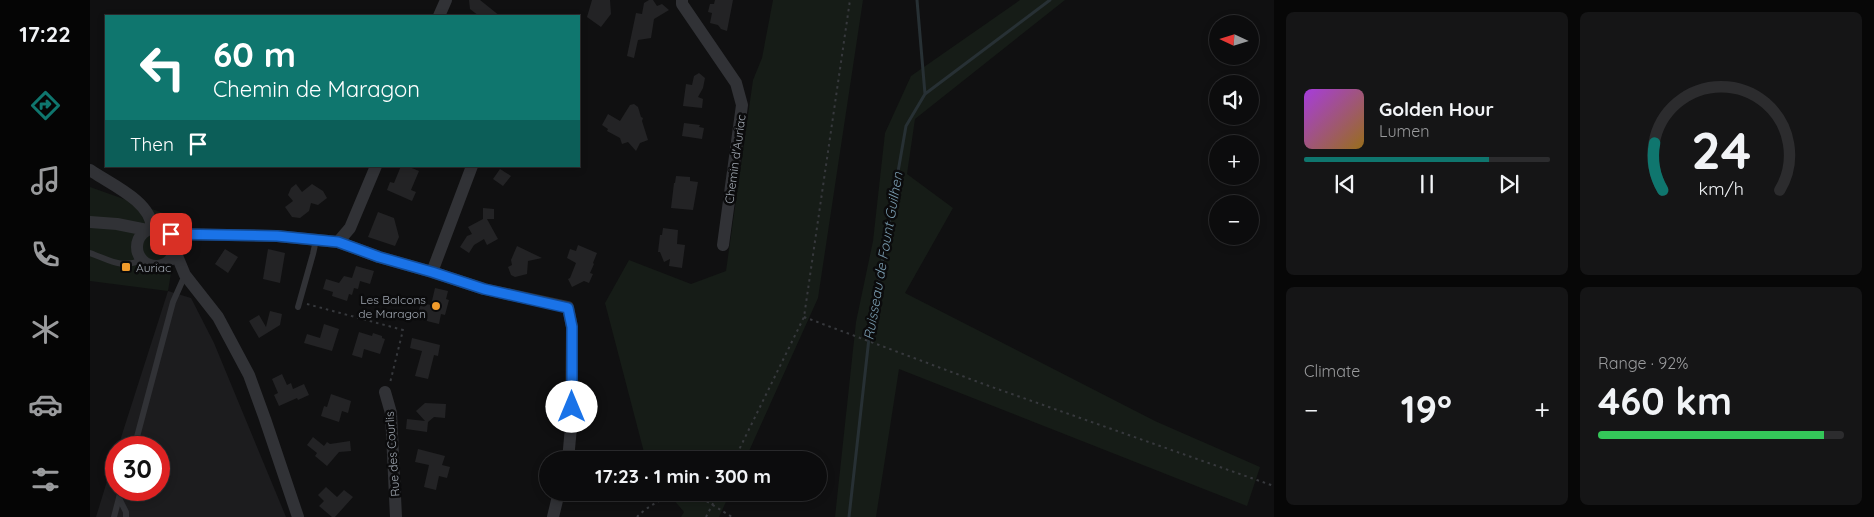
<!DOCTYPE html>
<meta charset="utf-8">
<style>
:root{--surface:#0c0c0d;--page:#151516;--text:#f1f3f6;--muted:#9a9b9d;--line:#2c2c2e;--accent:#0f766e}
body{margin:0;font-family:Quicksand,sans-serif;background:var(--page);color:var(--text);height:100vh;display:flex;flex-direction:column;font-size:19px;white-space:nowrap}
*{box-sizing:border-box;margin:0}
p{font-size:16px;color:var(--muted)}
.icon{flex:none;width:28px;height:28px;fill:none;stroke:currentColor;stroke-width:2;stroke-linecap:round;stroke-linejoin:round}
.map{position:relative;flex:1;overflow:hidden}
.panel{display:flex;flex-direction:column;gap:12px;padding:12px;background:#070707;width:600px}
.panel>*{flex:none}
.banner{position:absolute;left:15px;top:15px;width:475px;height:152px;border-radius:0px;box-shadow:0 2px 8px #0003,0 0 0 1px var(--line);background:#0f766e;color:#fff;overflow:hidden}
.needle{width:32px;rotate:274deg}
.tools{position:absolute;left:1119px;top:15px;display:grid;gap:10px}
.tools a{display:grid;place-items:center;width:50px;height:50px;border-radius:50%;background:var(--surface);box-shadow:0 2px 8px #0003,0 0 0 1px var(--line);font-size:25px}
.speed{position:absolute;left:15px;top:436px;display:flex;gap:10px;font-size:25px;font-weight:700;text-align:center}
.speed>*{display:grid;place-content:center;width:65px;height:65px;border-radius:50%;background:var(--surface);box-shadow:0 2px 8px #0003,0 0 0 1px var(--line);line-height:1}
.speed .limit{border:8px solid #d22;background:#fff;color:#111}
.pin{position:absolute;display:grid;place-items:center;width:42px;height:42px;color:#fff;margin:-21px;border-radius:10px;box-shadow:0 2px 8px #0006}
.me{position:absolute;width:55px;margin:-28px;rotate:0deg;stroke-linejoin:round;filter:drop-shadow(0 0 4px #0008)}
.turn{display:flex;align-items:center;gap:18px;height:105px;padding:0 25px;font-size:22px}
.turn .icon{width:65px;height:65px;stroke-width:2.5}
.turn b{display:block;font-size:35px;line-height:42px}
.then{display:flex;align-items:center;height:48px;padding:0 25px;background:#0003;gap:10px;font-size:19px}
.big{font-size:38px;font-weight:700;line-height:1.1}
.panel .widget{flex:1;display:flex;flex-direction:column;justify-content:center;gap:8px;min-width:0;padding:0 18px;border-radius:8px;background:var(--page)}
.panel .dial{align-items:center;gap:0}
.dial svg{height:130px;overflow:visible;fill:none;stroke:var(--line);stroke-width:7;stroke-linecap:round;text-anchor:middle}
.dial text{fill:var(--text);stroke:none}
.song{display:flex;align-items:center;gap:15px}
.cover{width:60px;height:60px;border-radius:8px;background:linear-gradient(135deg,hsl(280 70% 55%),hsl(40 70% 35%))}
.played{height:5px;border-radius:2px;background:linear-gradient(90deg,var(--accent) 75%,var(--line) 75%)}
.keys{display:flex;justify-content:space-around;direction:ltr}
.heat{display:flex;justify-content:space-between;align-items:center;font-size:28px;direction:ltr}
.charge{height:8px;border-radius:4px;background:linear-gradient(90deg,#34c759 92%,var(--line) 0)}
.panel .tiles{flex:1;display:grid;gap:12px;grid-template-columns:repeat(2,1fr)}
.trip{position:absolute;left:449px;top:451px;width:288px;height:50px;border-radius:25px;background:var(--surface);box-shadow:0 2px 8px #0003,0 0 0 1px var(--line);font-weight:700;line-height:50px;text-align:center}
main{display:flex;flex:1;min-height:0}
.menu{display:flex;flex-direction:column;width:90px;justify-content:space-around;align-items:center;background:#050505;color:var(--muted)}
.menu .icon{width:35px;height:35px}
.menu .active{color:var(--accent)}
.menu b{font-size:22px;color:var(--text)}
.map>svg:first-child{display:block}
</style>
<main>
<nav class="menu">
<b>17:22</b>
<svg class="icon active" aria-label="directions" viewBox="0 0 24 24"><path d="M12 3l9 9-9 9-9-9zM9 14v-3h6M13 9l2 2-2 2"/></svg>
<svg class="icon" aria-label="music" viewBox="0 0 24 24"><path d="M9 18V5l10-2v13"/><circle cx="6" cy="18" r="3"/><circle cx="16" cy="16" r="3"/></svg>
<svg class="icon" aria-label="phone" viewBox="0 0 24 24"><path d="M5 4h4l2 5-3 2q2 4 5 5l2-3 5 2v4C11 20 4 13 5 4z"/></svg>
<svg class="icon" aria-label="climate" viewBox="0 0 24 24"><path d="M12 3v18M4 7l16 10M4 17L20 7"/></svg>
<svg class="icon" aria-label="car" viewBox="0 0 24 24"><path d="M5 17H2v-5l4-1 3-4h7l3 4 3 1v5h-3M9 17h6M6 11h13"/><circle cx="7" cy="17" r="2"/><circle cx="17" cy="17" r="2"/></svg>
<svg class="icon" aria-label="filters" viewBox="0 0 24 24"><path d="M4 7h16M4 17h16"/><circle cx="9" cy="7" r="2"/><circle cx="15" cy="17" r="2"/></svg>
</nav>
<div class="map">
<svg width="1184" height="517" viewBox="0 0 1184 517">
<rect width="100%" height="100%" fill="#101011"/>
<path fill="#1c1c1e" d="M78 291 101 298 124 343 196 517H6L26 452V490H69V448L28 447Z"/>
<path fill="#161c17" d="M683 0H773L728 298 655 460H556L515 303 539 260 601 284 636 271 663 80 672 58Z
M930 0H975L825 119 817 174 863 208 815 293 1065 421 1170 467 1157 506 809 369 786 517H745L766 322 783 241 795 133 821 76Z
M0 187 90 219 78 291 0 281Z
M578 493H640L629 517H591L594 512Z"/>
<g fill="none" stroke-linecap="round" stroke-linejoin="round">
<path stroke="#273034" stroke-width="3" d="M835 94 960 0
M759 517 779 338 816 126 835 94 827 0"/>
</g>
<path fill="#232325" d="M379 0H390L410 16H389L380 9Z
M502 0H520L521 14 511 27 497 17Z
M559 0H563L567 6 572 4 579 10 564 19 561 38 548 40 544 58 537 56 546 13 552 14 554 3Z
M625 0H643L637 31 631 29 628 25 620 23 622 13 618 12 620 4H624Z
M609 73 615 78 613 88 608 97 613 99 612 108 593 106 596 84 602 85 604 76Z
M544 104 548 107 551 117 553 118 552 121 558 140 550 143 546 151 538 142 532 144 530 138 517 131 518 129 512 125 518 114 530 121 540 105Z
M594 123 610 125 609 127 614 128 612 139 592 136Z
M311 166H317L329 171 321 190 326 192 322 201 297 190 300 182 304 183Z
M410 169 421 176 413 186 403 179Z
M586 176 600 177V181L608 182 603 210 581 208 584 183H585Z
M206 184 212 192 222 184 233 191 237 198 228 205 221 203 219 211 210 218 202 217 195 207 203 201 198 195 201 188Z
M393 208 404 209V219H397L408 239 397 245 394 239 384 245 379 253 370 247 377 236 382 234 378 227 393 219Z
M288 212 304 218 309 237 305 246 278 237Z
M573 228 588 230 587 244 595 245 592 268 579 266 580 259 574 262 570 252H568L570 235H572Z
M488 245 507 253 503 263 504 264 500 273 503 274 499 283 494 281 482 287 478 279 480 278 486 263 477 258 480 249 486 251Z
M427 246 452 258 438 261 437 274 425 277 421 275 418 267 422 265 421 260Z
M135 249 148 257 138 273 125 264Z
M178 249 195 253 190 283 173 279Z
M266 266 284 271 280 284 270 281 268 289 264 288 262 295 259 294 257 301 242 296 243 292 233 289 236 279 249 283 254 276 262 278Z
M345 288 358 291 356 299 359 300 355 315 351 314 349 324 337 321V318L327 316 331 303 341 305Z
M180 311 192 314 190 325 169 338 159 321 169 315 176 327Z
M234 324 249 329 242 351 214 343 217 334 230 338Z
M269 332 282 336 283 333 292 336V338L295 339 290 354 274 349 272 358 262 355Z
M322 338 350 345 348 356 344 355 338 379 325 376 332 351 320 348Z
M192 374 197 385 201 383 203 389 214 384 219 395 208 400 207 398 189 406 184 395 188 393 182 379Z
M241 394 261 401 258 413 252 411 249 422 231 416 234 406 237 407Z
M335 403 356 404 355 418 344 417 338 422 337 432 316 429 317 419 335 421 326 411Z
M223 437 234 446 237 442 240 444 260 441 261 451 249 452 237 466 225 456 227 453 217 445Z
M328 449 355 456 352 465 360 467 357 478 349 476 346 490 334 487 339 465 325 462Z
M236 487 247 497 254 490 263 497 245 517H242L229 506 234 501 228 495Z"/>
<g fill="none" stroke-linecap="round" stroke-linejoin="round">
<path stroke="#37393d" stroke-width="2" stroke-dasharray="2.5 4" stroke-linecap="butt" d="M217 304 313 330 300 383
M714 317 899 386 1184 486
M644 460 714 317 760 0
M547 517C560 504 581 492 601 494 607 494 635 513 642 517
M616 517 629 492"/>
<path stroke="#313236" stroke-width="6" d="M0 253C20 260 30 269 52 260
M208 307 223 254 226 240
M44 448 83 302 95 275
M29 498 36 512V517
M24 517 31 490"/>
<path stroke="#313236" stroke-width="12" d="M592 0V4L646 83 652 105 633 245
M349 16 356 0
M0 170C20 184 61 201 62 228
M0 222 27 224 57 230
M47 247a19 19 0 1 1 38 0a19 19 0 1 1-38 0Z
M81 234 187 236 248 242 289 257 342 272 394 289 478 307 482 327 481 427 478 460
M248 242 260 228 286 166
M85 251 95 275 128 317 159 375 175 419 208 517
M342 272 382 166
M295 392 301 413 306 517
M463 517 469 492"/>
</g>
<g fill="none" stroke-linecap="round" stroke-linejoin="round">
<g stroke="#114b97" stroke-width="12">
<path id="route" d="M81 234 187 236 248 242 289 257 342 272 394 289 478 308 482 327V407"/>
</g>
<use href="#route" stroke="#1a73e8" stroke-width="9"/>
</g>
<g fill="#ef9a2b" stroke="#0b0b0c" stroke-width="2">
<rect x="31" y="262" width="10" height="10" rx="2.5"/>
<circle cx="346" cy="306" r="5"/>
</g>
<g text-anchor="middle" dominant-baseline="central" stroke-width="5" stroke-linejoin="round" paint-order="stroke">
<g font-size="12" fill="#a1a8b2" stroke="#0b0b0c">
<text transform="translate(645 159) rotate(-82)">Chemin d'Auriac</text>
<text transform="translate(302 454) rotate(-94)">Rue des Courlis</text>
</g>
<g font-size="12" fill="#a1a8b2" stroke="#0b0b0c" text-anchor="start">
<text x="46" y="267">Auriac</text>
<text x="336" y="299" text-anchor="end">Les Balcons<tspan x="336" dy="14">de Maragon</tspan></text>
</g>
<g font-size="14" font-style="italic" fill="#789aae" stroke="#0b0b0c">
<text transform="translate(793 256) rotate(-80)">Ruisseau de Fount Guilhen</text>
</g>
</g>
</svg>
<div class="tools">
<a><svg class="needle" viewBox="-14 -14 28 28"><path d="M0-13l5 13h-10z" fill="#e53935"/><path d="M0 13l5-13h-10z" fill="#9a9b9d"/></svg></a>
<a><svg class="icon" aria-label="sound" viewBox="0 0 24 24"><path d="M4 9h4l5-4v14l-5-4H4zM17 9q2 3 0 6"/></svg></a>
<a>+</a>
<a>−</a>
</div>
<div class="speed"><div class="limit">30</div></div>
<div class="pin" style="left:81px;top:234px;background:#d93025"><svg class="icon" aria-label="arrive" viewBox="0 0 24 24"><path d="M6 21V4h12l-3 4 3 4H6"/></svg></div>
<svg class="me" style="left:482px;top:407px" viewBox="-20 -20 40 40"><circle r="19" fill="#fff"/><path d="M0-13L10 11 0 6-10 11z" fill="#1a73e8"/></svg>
<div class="trip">17:23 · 1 min · 300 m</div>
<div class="banner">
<div class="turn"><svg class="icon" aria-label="left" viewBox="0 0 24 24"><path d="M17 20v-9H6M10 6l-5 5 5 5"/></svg><div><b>60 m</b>Chemin de Maragon</div></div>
<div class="then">Then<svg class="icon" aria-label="arrive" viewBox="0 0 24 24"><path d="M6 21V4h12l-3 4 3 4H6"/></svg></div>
</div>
</div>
<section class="panel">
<div class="tiles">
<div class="widget">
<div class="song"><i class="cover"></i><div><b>Golden Hour</b><p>Lumen</p></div></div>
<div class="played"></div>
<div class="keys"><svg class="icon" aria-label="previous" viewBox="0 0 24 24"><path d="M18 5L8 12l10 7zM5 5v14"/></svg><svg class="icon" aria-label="pause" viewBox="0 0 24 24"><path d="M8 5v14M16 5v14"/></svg><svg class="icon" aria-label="next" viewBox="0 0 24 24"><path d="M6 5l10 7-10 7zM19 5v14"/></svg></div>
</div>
<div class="widget dial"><svg viewBox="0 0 100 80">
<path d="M14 69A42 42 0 1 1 86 69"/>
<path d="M14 69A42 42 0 0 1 9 40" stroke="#0f766e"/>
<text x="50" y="56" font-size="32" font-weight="700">24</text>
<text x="50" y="72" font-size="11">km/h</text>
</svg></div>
<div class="widget"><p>Climate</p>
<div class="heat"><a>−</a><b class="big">19°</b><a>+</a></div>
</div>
<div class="widget"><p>Range · 92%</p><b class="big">460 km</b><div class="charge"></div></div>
</div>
</section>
</main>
